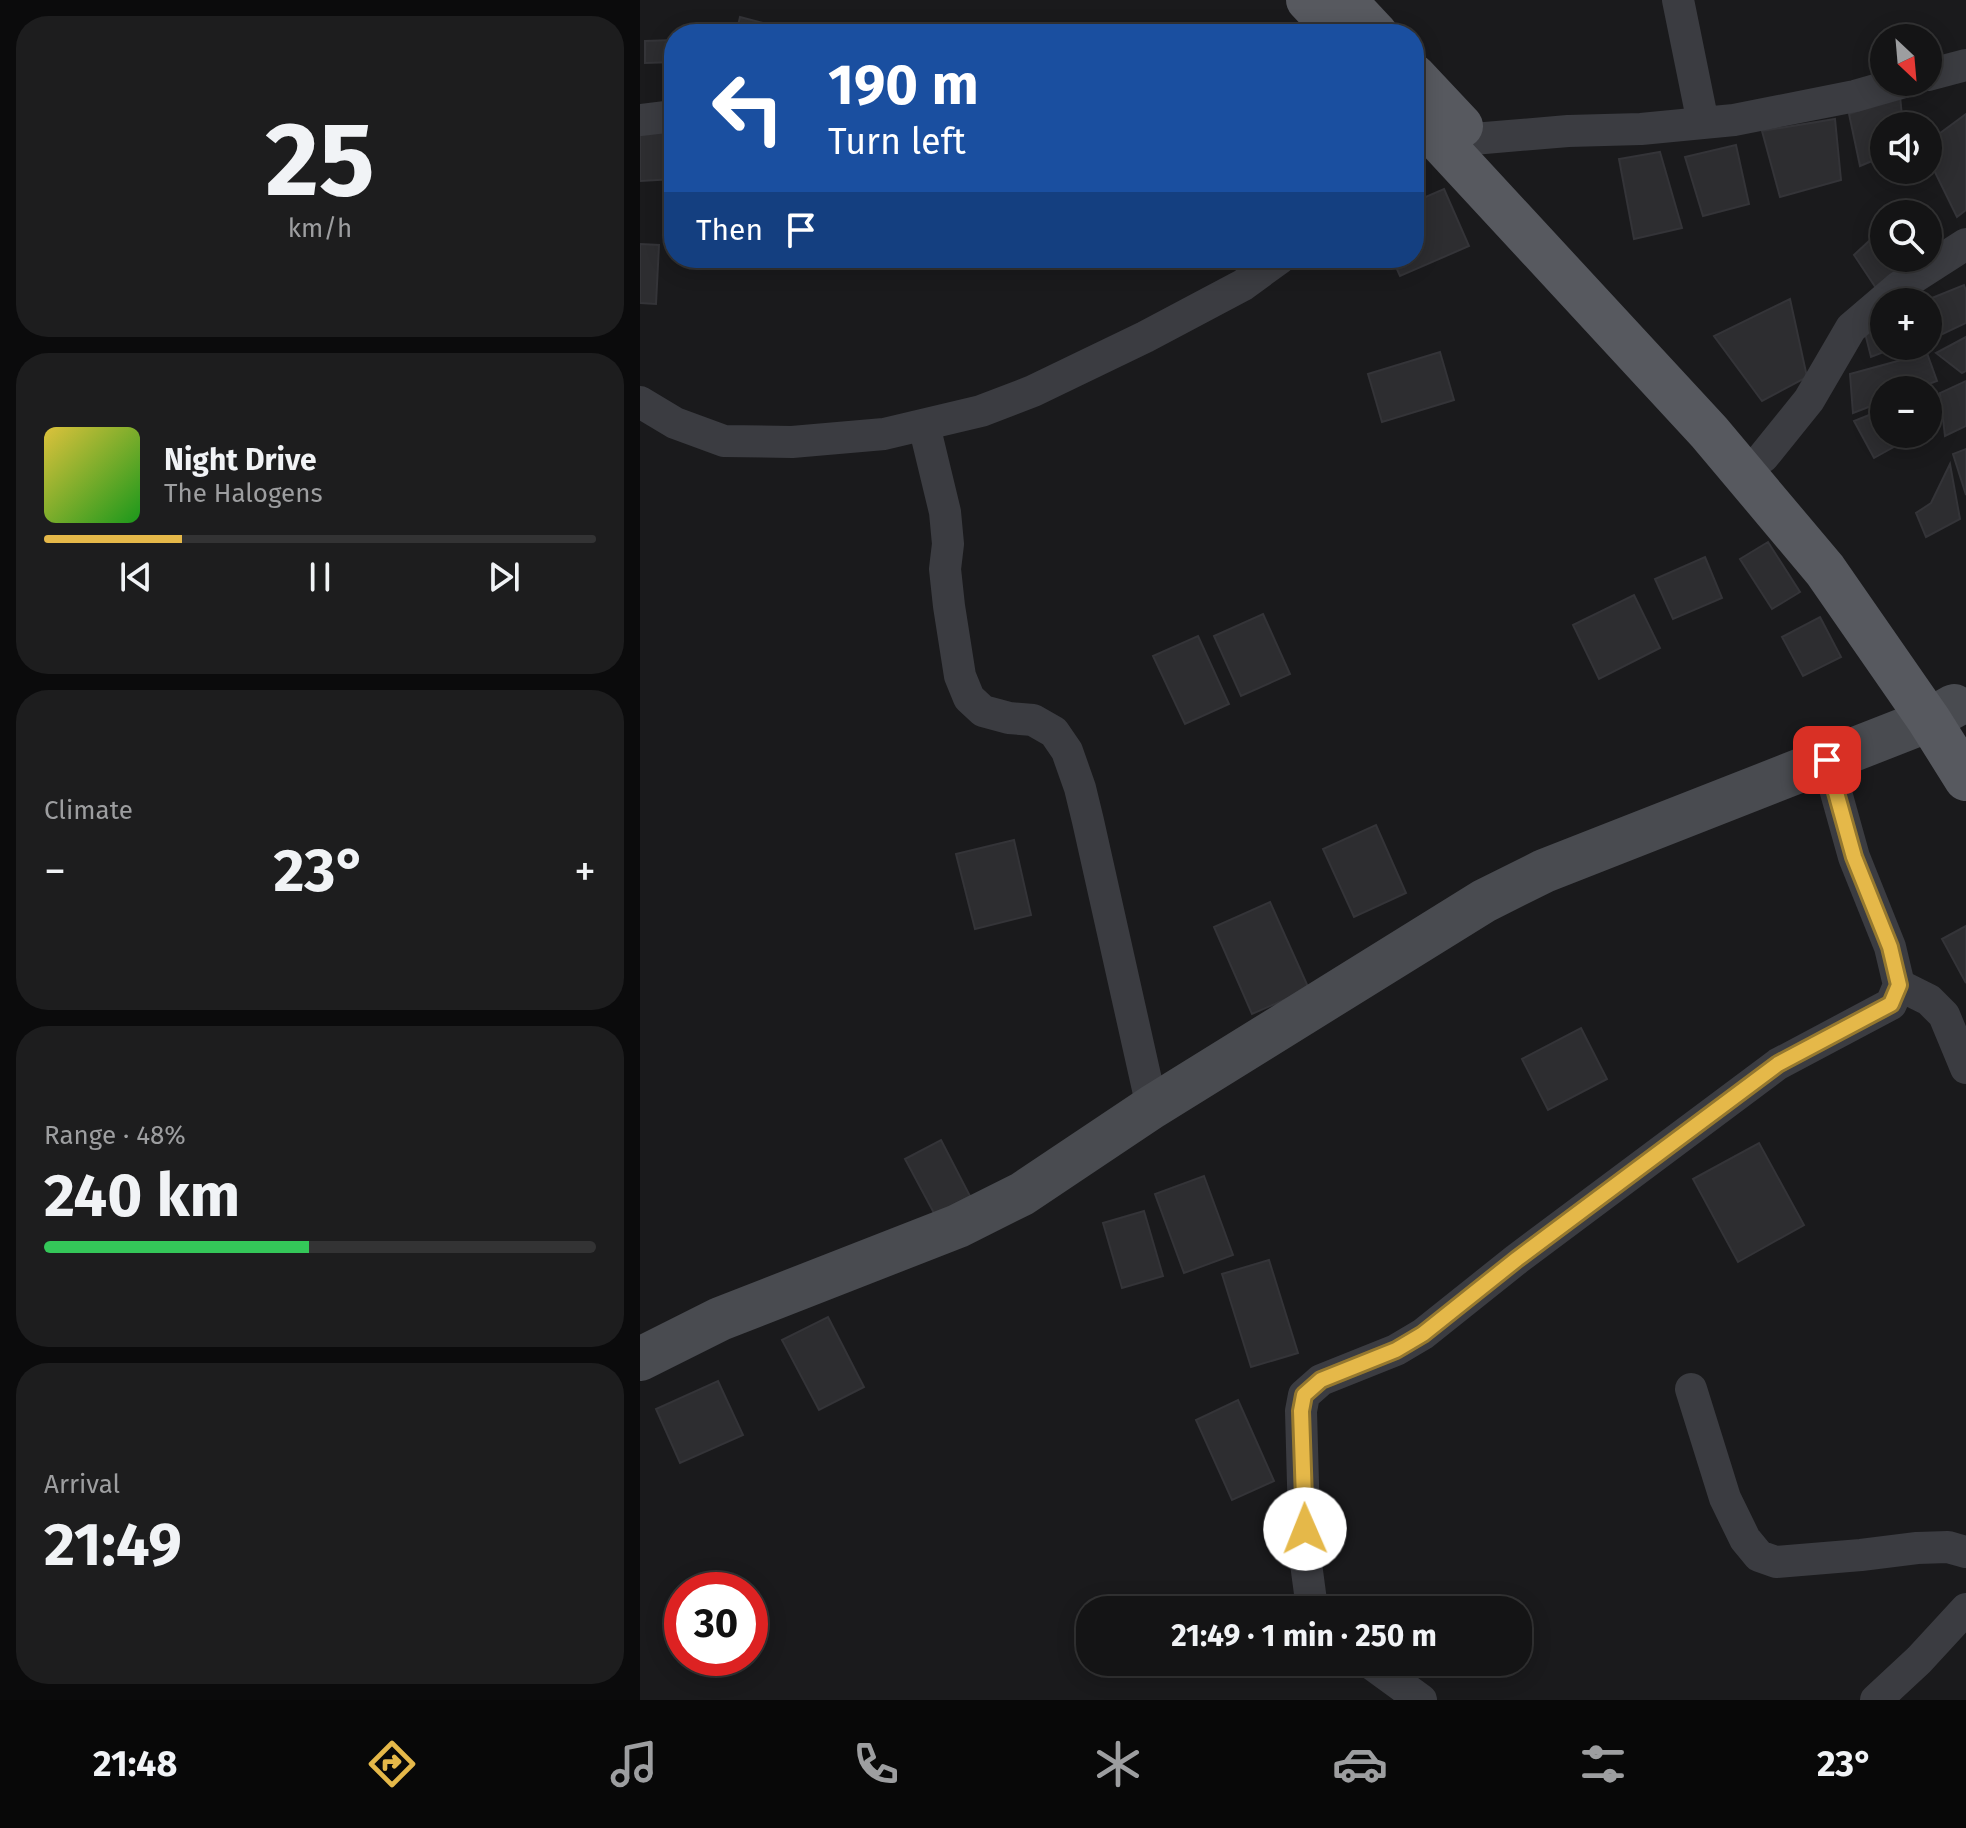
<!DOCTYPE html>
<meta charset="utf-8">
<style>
:root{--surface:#141415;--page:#1d1d1e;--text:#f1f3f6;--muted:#9d9ea0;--line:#333334;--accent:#e5b849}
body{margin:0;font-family:"Fira Sans",sans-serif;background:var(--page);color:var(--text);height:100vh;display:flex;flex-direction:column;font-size:30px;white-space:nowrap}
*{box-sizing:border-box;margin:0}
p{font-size:26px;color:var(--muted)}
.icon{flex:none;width:44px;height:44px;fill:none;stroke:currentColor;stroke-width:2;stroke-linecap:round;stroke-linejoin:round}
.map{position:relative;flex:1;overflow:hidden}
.sheet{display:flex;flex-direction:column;gap:16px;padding:16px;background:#0b0b0c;width:640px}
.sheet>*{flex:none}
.guide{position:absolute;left:24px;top:24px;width:760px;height:244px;border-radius:32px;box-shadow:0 4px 20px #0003,0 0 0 2px var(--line);background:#1a4fa0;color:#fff;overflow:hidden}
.needle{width:52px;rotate:154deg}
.controls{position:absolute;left:1230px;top:24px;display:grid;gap:16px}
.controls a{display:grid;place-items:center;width:72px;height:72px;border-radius:50%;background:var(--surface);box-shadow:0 4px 20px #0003,0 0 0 2px var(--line);font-size:40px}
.speed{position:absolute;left:24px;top:1572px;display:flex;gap:16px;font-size:40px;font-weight:700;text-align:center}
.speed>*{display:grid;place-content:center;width:104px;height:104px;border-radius:50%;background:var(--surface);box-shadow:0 4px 20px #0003,0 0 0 2px var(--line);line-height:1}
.speed .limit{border:12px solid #d22;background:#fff;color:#111}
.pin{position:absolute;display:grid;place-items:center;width:68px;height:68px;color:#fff;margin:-34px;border-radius:16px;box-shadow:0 4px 12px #0006}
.me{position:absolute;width:88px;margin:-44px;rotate:359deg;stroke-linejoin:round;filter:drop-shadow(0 0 6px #0008)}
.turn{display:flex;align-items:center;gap:28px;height:168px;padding:0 32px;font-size:36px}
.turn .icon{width:104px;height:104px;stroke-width:2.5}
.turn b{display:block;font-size:56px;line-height:68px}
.then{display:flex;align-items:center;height:76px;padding:0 32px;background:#0003;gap:16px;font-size:30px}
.big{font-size:60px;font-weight:700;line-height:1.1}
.sheet .widget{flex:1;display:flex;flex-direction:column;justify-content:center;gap:12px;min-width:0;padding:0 28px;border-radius:32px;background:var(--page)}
.sheet .dial{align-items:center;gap:0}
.dial b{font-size:104px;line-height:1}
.song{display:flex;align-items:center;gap:24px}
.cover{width:96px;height:96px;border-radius:12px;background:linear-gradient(135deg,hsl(50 70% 55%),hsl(120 70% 35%))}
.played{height:8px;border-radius:4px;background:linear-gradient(90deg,var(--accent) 25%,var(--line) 25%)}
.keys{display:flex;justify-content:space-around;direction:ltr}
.heat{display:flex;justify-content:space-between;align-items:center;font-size:44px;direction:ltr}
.charge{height:12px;border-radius:6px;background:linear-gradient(90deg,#34c759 48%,var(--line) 0)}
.trip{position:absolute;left:436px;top:1596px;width:456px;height:80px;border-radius:32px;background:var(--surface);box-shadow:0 4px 20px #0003,0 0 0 2px var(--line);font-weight:700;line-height:80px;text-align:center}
.dock{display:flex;height:128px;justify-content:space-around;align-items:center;background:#080808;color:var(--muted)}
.dock .icon{width:56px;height:56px}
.dock .active{color:var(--accent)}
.dock b{font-size:36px;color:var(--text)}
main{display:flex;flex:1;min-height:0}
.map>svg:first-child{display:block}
</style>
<main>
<section class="sheet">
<div class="widget dial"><b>25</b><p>km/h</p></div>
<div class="widget">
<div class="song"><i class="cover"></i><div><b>Night Drive</b><p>The Halogens</p></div></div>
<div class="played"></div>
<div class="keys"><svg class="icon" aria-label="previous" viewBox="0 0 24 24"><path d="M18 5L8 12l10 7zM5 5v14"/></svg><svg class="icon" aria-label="pause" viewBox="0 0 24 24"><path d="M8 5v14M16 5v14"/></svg><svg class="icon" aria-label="next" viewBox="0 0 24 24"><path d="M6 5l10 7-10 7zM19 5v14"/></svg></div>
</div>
<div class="widget"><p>Climate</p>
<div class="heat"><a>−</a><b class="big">23°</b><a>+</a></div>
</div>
<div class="widget"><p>Range · 48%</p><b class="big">240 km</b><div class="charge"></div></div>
<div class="widget"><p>Arrival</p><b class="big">21:49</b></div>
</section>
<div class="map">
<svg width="1326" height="1700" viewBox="0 0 1326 1700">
<rect width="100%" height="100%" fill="#1a1a1c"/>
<path fill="#2d2d30" stroke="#343438" stroke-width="2" d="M100 17 146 29 145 34H96Z
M34 40V62L5 63V41Z
M1260 96 1263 126H1244V156L1220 166 1209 114Z
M1326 114V210L1317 217 1288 158V142Z
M1195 119 1201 180 1140 197 1122 131Z
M34 129V179L0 181V131Z
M1096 145 1109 204 1063 216 1045 157Z
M1020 152 1042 228 994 239 979 159Z
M804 189 829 246 760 276 752 258H774V202Z
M1244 227V258H1273L1236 288 1214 255Z
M0 244 19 245 16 304 0 303Z
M1324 285 1326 291V323L1288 341V302H1282Z
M1150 299 1167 377 1122 401 1074 336Z
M1244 312V346H1259L1231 357 1223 325Z
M1326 337V371L1322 373 1296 353Z
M800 352 814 400 742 422 728 374Z
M1287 353 1297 381 1273 390H1244V401L1213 413 1210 374Z
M1326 381V426L1305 436 1300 393Z
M1244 409V434H1277L1234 458 1214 421Z
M1326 449V495L1313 454Z
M1310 464 1320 519 1286 537 1276 513 1291 503Z
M1128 542 1160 592 1132 609 1100 559Z
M1065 557 1082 598 1033 619 1015 579Z
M994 595 1020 648 959 679 933 625Z
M623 614 650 674 601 696 574 636Z
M1180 617 1201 657 1163 676 1142 637Z
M558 636 589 704 545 724 513 656Z
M736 825 766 893 714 917 683 849Z
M374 840 391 915 335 929 316 854Z
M630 902 669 989 612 1014 574 927Z
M1326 926V983L1302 939Z
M941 1028 967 1079 908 1110 882 1059Z
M301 1140 330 1196 295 1215 265 1159Z
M1119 1143 1164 1225 1098 1262 1053 1179Z
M564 1176 593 1255 544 1273 515 1194Z
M504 1211 523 1276 482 1288 463 1223Z
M629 1260 658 1353 611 1367 582 1274Z
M188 1317 224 1387 179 1410 142 1340Z
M78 1381 103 1435 40 1463 16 1409Z
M598 1400 634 1481 592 1500 556 1420Z"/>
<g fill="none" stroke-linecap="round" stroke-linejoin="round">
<path stroke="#3b3c41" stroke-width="32" d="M1038 0 1063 123
M1288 75 1326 65
M0 120 34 116
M833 139 928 131 1001 129 1094 120 1215 96 1264 82
M0 402 35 423 84 441 152 442 244 434 341 411 393 391 505 337 603 285 640 258
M284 425 305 512 308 544 305 569 309 606 320 676 329 698 343 711 369 718 393 720 414 732 427 751 440 788 448 821 512 1107
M1123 457 1169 400 1211 328 1259 287 1326 244
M1259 985 1289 1000 1304 1015 1326 1068
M1051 1389 1085 1498 1105 1539 1119 1556 1136 1562 1221 1555 1277 1548 1308 1547 1326 1552
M675 1610 671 1601 665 1556 661 1411 664 1395 681 1380 756 1350 783 1334 877 1259 1138 1064 1251 1004 1259 985 1250 947 1214 857 1187 760
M729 1662 781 1700
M1236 1700 1279 1660 1326 1609"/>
<path stroke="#494b50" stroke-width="44" d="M0 1359 80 1319 318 1226 382 1194 512 1107 844 901 904 871 1289 720 1314 706"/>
<path stroke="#57595f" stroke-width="44" d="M668 0 700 34
M704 0 736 34
M774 76 821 126
M774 113 1069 432 1185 570 1289 720 1326 779"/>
</g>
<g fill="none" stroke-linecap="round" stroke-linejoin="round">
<g stroke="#95782f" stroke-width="20">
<path id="route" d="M665 1529 661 1411 664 1395 681 1380 756 1350 783 1334 877 1259 1138 1064 1251 1004 1259 985 1250 947 1214 857 1187 760"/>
</g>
<use href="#route" stroke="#e5b849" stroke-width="14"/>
</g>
</svg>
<div class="controls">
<a><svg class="needle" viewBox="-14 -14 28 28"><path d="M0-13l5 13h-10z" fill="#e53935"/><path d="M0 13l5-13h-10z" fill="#9d9ea0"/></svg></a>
<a><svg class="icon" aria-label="sound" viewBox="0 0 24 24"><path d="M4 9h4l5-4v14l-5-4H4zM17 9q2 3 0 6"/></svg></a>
<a><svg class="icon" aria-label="search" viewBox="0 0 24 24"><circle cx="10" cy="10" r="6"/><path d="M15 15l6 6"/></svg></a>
<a>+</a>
<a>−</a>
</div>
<div class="speed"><div class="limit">30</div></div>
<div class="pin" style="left:1187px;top:760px;background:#d93025"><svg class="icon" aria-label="arrive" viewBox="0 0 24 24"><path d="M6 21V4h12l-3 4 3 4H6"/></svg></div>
<svg class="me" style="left:665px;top:1529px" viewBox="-20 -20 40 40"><circle r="19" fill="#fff"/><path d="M0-13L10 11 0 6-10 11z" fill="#e5b849"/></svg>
<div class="trip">21:49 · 1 min · 250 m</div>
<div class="guide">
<div class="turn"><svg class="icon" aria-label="left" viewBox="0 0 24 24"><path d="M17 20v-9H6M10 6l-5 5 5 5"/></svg><div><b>190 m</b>Turn left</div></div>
<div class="then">Then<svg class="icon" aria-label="arrive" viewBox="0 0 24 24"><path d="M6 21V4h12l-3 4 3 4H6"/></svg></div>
</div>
</div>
</main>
<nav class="dock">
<b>21:48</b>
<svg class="icon active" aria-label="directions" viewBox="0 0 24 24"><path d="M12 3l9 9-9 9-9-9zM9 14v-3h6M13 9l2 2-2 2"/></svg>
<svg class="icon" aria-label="music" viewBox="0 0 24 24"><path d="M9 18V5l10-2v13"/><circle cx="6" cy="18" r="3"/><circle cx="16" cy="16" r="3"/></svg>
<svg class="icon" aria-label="phone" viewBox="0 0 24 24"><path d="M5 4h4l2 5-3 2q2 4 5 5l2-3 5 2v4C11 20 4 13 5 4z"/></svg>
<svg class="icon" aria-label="climate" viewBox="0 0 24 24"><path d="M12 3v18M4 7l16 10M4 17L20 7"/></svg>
<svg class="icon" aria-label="car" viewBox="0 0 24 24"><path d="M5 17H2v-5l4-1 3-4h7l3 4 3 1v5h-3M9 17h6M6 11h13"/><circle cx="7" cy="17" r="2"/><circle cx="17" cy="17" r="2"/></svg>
<svg class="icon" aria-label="filters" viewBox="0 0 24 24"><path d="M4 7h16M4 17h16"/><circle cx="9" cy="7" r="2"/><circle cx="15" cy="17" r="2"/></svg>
<b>23°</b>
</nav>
